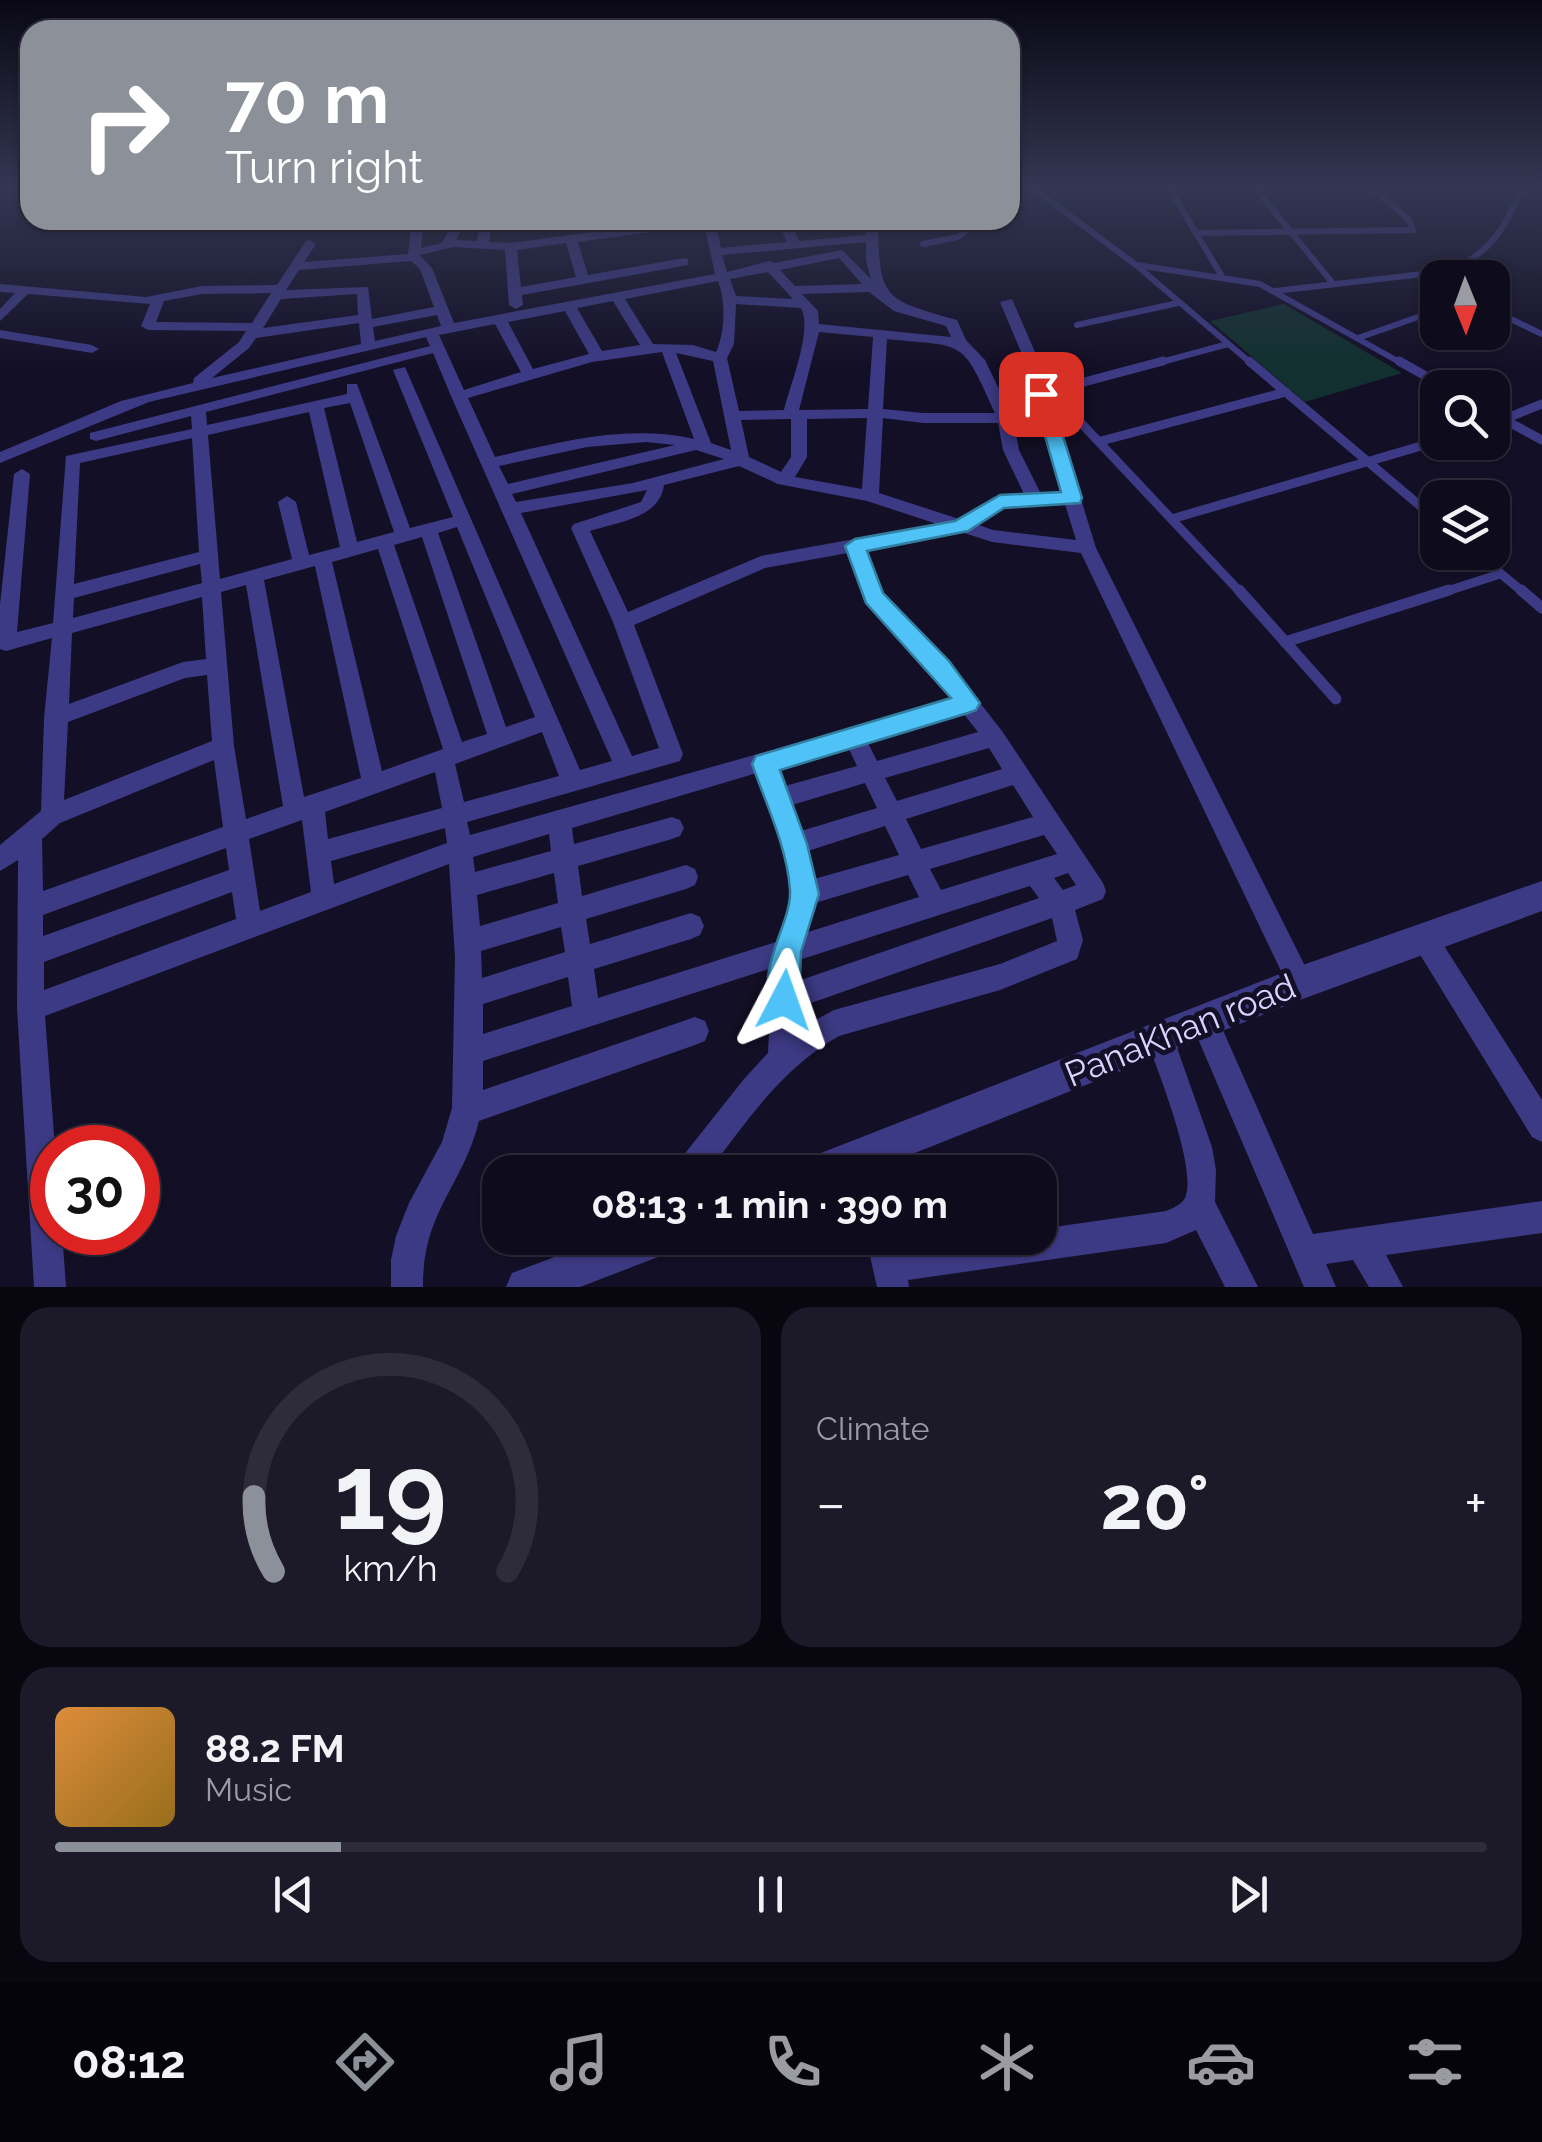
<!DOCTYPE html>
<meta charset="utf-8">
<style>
:root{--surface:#0e0b1c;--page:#1c1929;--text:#f1f3f6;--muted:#9b9ba3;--line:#2e2b3b;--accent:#8c9099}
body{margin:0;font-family:Raleway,sans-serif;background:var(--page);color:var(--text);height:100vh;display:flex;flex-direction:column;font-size:38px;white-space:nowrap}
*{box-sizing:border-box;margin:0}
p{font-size:32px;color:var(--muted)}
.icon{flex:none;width:55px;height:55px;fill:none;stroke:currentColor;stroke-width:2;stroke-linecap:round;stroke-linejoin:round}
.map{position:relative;height:1287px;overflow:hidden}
.details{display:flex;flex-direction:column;gap:20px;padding:20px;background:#08060f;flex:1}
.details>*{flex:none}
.hud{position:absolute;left:20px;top:20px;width:1000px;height:210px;border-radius:30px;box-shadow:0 2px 8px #0004,0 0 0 2px var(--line);background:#8c9099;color:#fff;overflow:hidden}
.needle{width:65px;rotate:179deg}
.fabs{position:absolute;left:1420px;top:260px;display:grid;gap:20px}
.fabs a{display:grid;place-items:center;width:90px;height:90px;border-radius:20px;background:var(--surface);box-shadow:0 2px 8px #0004,0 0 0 2px var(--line);font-size:50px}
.speed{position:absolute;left:30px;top:1125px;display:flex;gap:20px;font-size:50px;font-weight:700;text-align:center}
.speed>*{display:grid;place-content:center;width:130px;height:130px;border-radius:50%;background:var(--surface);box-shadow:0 2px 8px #0004,0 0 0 2px var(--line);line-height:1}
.speed .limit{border:15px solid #d22;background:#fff;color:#111}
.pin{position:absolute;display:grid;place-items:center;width:85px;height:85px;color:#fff;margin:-42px;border-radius:20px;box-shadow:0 5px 15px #0006}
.me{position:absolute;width:110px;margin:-55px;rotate:4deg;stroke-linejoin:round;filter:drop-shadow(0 0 8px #0008)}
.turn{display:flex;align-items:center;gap:35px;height:210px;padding:0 40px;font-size:45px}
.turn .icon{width:130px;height:130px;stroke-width:2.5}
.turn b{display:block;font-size:70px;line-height:85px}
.big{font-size:75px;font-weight:700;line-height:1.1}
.details .tile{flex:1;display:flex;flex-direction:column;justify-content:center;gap:15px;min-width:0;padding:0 35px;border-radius:30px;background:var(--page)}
.details .dial{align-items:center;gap:0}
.dial svg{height:260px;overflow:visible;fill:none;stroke:var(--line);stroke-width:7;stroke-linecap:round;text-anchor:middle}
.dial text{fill:var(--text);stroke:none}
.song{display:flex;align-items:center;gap:30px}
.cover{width:120px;height:120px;border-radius:15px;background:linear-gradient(135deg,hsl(30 70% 55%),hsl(40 70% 35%))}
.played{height:10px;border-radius:5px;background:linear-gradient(90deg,var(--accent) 20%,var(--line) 20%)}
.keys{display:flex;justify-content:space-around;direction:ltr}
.heat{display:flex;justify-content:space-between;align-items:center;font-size:55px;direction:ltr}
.details .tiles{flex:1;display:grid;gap:20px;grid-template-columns:1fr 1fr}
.tile:last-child{grid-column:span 2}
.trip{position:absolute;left:482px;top:1155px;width:575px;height:100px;border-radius:30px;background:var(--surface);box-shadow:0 2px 8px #0004,0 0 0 2px var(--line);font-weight:700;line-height:100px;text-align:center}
.tabs{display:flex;height:160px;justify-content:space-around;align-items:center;background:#06040b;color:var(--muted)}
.tabs .icon{width:70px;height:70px}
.tabs .current{color:var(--accent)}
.tabs b{font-size:45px;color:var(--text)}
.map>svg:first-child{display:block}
</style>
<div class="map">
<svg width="1542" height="1287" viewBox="0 0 1542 1287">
<rect width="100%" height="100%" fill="#130f26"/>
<path fill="#12302f" d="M1284 304 1402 373 1305 402 1210 321Z"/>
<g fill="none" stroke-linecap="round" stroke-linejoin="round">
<path stroke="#3d3a85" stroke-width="6" d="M1033 188 1136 265 1252 364
M1169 188 1223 278
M1255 188 1331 281
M1196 233 1413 230 1409 220 1373 188
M923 244 958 237 980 220
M1137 265 1260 284 1403 364
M1275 291 1449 271C1491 253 1505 228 1522 188
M1492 310 1542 334
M1077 325 1178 303
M1358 338 1438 310
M1154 364 1228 344"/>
<path stroke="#3d3a85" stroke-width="9" d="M1163 361 1069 386 1061 395 1066 407 1241 593
M1249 361 1438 521
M1399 361 1447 388
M1492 413 1542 440
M1492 424 1542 404
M1101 441 1286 392
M1175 518 1438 441
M1475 552 1524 593
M1441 593 1500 574"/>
<path stroke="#3d3a85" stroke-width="11" d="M1239 590 1336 699
M1521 590 1542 608
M1285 642 1449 590"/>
<path fill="#3d3a85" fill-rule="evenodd" d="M412 220H424L421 248 442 243 454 220H466L456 240 477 241 480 220H492L489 242 511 243 673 221 679 225 673 229 578 242 588 275 684 258 688 259V265L522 295 523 305 516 309 509 305 505 250 453 247 420 255 432 268 454 323 715 274 703 220H715L721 248 787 242 777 220H789L799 241 866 235V220H878C879 300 883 299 957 320L966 340 985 360 1013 418 1019 450 1041 494 1062 493 1024 359 1000 302 1012 299 1038 359 1096 548 1309 974 1313 983 1309 992 1300 996 1291 992 1081 553 992 542 961 532 865 549 881 594 948 662 1002 731 1103 883 1106 891 1103 899 1075 910 1083 940 1077 959 1000 990 839 1036C782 1068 747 1121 708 1172H675L679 1161 744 1079 768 1053 772 968 483 1061V1090L695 1017 705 1021 709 1031 705 1041 695 1045 479 1121C463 1186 422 1212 423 1287H391V1260L396 1236 409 1203 442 1142 452 1108 455 957 449 864 45 1016 55 1148H52V1232H62L66 1287H34L17 1008 18 860 0 871V845L41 811 44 718 52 638 6 651 0 649V605L14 474 22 469 30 474 17 632 53 623 66 456 192 429 191 416 96 441 90 439V433L430 346 426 337 149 402 0 463V452L121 401 193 383 194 378 239 342 246 331 148 330 141 326 150 304 28 294 0 321V309L15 293 0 292V284L146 297 202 286 277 285 306 241 310 240 316 244 304 262 408 254ZM866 242V261L871 279 842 250 774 263 769 261 727 272 722 255ZM566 243 576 277 521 287 517 250ZM839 258 862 284 795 286 780 270ZM411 261 420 269 434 307 372 319 368 287 286 290 299 270ZM768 272 793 299 736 296 730 279ZM718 281C726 301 725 333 716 352L693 345 653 344 625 299ZM869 292 894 311 946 326 951 337 819 324 818 311 802 294ZM271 293 252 323 156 322 164 301 202 294ZM357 294 358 315 263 328 281 299ZM613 301 640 345 602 351 577 308ZM736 304 801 308C813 330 790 385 784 410L739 411 727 358 734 344ZM565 311 589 354 533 369 508 322ZM437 315 441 326 375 341 373 327ZM359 323 361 344 212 378 249 348 256 338ZM495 324 521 372 464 390 439 335ZM819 332 873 337 868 409 799 410ZM887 339C967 347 961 338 995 413H923L883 409ZM662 352 694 439C626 424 561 442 495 457L468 398 592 362ZM433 353 451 396 612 761 580 770 405 367 393 370 453 517 410 528 357 384H347V394L207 425 206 412ZM676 353 713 361 731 450 711 443ZM350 403 394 532 357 542 324 408ZM309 412 340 547 309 555 296 502 287 496 278 502 292 559 220 579 208 435ZM867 418 862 489 795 477 807 457V419ZM883 418 923 423H998L1003 450 1024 494 994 497 959 519 879 493ZM791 419V457L781 472 749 457 741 420ZM192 438 199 552 74 584 80 463ZM646 442 675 445 508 484 499 466 587 447ZM696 450 724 459 633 483 516 502 512 494ZM739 466 778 484 867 501 937 524 761 556 628 612 590 531C618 522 660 518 664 485ZM647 490 641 502 574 524 571 528 613 622 659 748 632 756 521 513ZM1065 504 1076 540 993 530 976 524 1004 506ZM457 527 535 717 506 727 438 533ZM422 537 487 734 462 742 394 545ZM378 549 443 749 382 771 332 562ZM848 553 866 602 934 674 953 699 470 835 467 822 680 761 683 754 634 625 765 568ZM200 564 202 583 73 618 74 598ZM315 566 361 778 304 797 264 580ZM246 585 283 806 246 819 234 746 221 592ZM202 597 206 659 183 662 69 704 72 633ZM207 675 212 741 64 800 68 722 185 678ZM963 713 978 732 877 761 867 741ZM542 732 559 776 464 802 455 764ZM848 747 857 766 785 786 778 767ZM989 748 1002 769 897 801 885 778ZM214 760 223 827 43 891 42 839 60 823ZM435 772 442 808 328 839 325 812ZM757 773 782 844 793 894 776 942 598 998 594 969 691 939 700 935 704 926 700 917 691 913 590 944 586 919 686 889 695 885 698 877 695 869 686 865 582 896 578 866 672 839 680 836 684 828 680 820 672 817 574 844 572 828ZM865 783 877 808 801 831 792 805ZM1013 785 1033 817 921 849 906 819ZM302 820 311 892 260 911 249 839ZM885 826 899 855 814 879 808 851ZM445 828 447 843 334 884 331 861ZM549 834 551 851 475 872 473 857ZM1044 835 1057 854 941 890 930 869ZM226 848 229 870 43 936V915ZM554 873 558 903 480 926 477 895ZM1068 873 1076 885 1063 890 1054 878ZM908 875 919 897 805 933 815 903ZM1030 886 1039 898 798 981 799 960ZM232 892 236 919 44 990V962ZM1052 918 1057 941 1000 964 834 1010 797 1030V1008ZM561 927 565 952 482 978 481 951ZM568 977 572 1006 483 1034V1004Z
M0 330 92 345 99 349 92 353 0 338Z
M1425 926 1434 930 1542 1100V1142L1532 1137 1416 948 1412 939 1416 930Z
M1204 1006 1214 1010 1313 1234 1542 1201V1233L1386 1255 1403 1287H1369L1353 1260 1326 1264 1336 1287H1304L1190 1020 1194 1010Z
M1160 1024 1170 1028 1212 1147 1216 1170 1215 1202 1258 1287H1225L1196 1230 1166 1243 908 1280 909 1287H877L866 1238H898L900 1249 982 1238H1040V1229L1166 1211C1173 1208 1181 1205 1185 1198 1198 1169 1157 1069 1146 1038L1150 1028Z"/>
<path fill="#3d3a85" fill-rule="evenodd" d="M1542 881V911L1300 1000 867 1172H802L808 1159 821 1153 1300 966Z
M605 1238H677L671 1252 580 1287H506L512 1273Z"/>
</g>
<linearGradient id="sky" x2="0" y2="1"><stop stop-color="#0a0815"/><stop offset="0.51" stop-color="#333752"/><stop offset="1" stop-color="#333752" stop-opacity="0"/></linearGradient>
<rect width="1542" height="368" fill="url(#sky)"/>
<path fill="#4fc3f7" stroke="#337fa1" stroke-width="2.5" d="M1041 389 1050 394 1082 498 1080 503 1004 508 968 531 867 551 883 593 949 661 980 703 976 710 968 713 780 770 807 844 819 894 801 952 799 1000 794 1011 784 1015 773 1011C754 967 792 925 790 890 787 847 766 804 752 764L756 756 951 698 866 603 845 546 855 539 955 521 1000 495 1061 492 1033 394Z"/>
<g text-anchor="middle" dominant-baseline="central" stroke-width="10" stroke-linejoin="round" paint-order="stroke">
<g font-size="35" fill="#d9d4ff" stroke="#130f26">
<text transform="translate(1180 1030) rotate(-22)">PanaKhan road</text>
</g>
</g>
</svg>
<div class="fabs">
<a><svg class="needle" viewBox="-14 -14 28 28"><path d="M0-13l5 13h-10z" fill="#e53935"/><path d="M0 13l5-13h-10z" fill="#9b9ba3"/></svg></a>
<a><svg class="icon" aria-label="search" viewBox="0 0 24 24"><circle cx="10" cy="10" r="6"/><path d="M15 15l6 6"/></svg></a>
<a><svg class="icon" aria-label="layers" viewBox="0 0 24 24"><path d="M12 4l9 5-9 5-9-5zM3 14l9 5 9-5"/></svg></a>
</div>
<div class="speed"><div class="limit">30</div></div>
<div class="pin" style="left:1041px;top:394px;background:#d93025"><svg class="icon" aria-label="arrive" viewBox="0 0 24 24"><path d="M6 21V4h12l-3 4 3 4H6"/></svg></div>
<svg class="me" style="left:784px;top:1000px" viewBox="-20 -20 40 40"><path d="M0-17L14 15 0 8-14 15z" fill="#4fc3f7" stroke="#fff" stroke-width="4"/></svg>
<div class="trip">08:13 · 1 min · 390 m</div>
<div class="hud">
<div class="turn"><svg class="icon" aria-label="right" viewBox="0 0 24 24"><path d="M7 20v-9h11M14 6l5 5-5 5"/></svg><div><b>70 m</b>Turn right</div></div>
</div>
</div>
<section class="details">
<div class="tiles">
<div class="tile dial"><svg viewBox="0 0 100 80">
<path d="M14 69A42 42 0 1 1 86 69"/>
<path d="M14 69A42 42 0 0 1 8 46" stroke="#8c9099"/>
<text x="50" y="56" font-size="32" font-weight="700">19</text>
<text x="50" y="72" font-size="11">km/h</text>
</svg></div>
<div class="tile"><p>Climate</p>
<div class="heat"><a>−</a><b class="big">20°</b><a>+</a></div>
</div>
<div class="tile">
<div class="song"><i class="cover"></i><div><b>88.2 FM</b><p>Music</p></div></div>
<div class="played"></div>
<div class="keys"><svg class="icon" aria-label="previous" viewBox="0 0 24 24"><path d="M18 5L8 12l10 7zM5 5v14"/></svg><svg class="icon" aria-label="pause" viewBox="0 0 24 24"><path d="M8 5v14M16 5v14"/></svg><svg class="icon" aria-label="next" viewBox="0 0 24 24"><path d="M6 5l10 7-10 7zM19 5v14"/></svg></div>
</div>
</div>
</section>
<nav class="tabs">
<b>08:12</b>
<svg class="icon current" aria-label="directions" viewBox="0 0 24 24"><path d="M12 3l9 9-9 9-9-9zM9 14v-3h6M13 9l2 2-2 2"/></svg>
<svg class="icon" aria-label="music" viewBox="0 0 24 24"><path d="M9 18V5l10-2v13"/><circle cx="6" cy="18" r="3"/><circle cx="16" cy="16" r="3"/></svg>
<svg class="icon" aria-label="phone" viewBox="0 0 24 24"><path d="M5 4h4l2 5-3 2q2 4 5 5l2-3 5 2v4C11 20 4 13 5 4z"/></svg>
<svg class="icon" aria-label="climate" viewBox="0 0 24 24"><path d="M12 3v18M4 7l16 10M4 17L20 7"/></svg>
<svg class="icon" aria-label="car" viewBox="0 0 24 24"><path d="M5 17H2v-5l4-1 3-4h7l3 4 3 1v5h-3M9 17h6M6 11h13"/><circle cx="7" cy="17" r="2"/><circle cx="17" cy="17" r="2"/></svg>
<svg class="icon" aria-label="filters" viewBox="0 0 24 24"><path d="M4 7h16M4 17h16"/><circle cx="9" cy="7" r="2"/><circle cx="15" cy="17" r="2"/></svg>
</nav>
